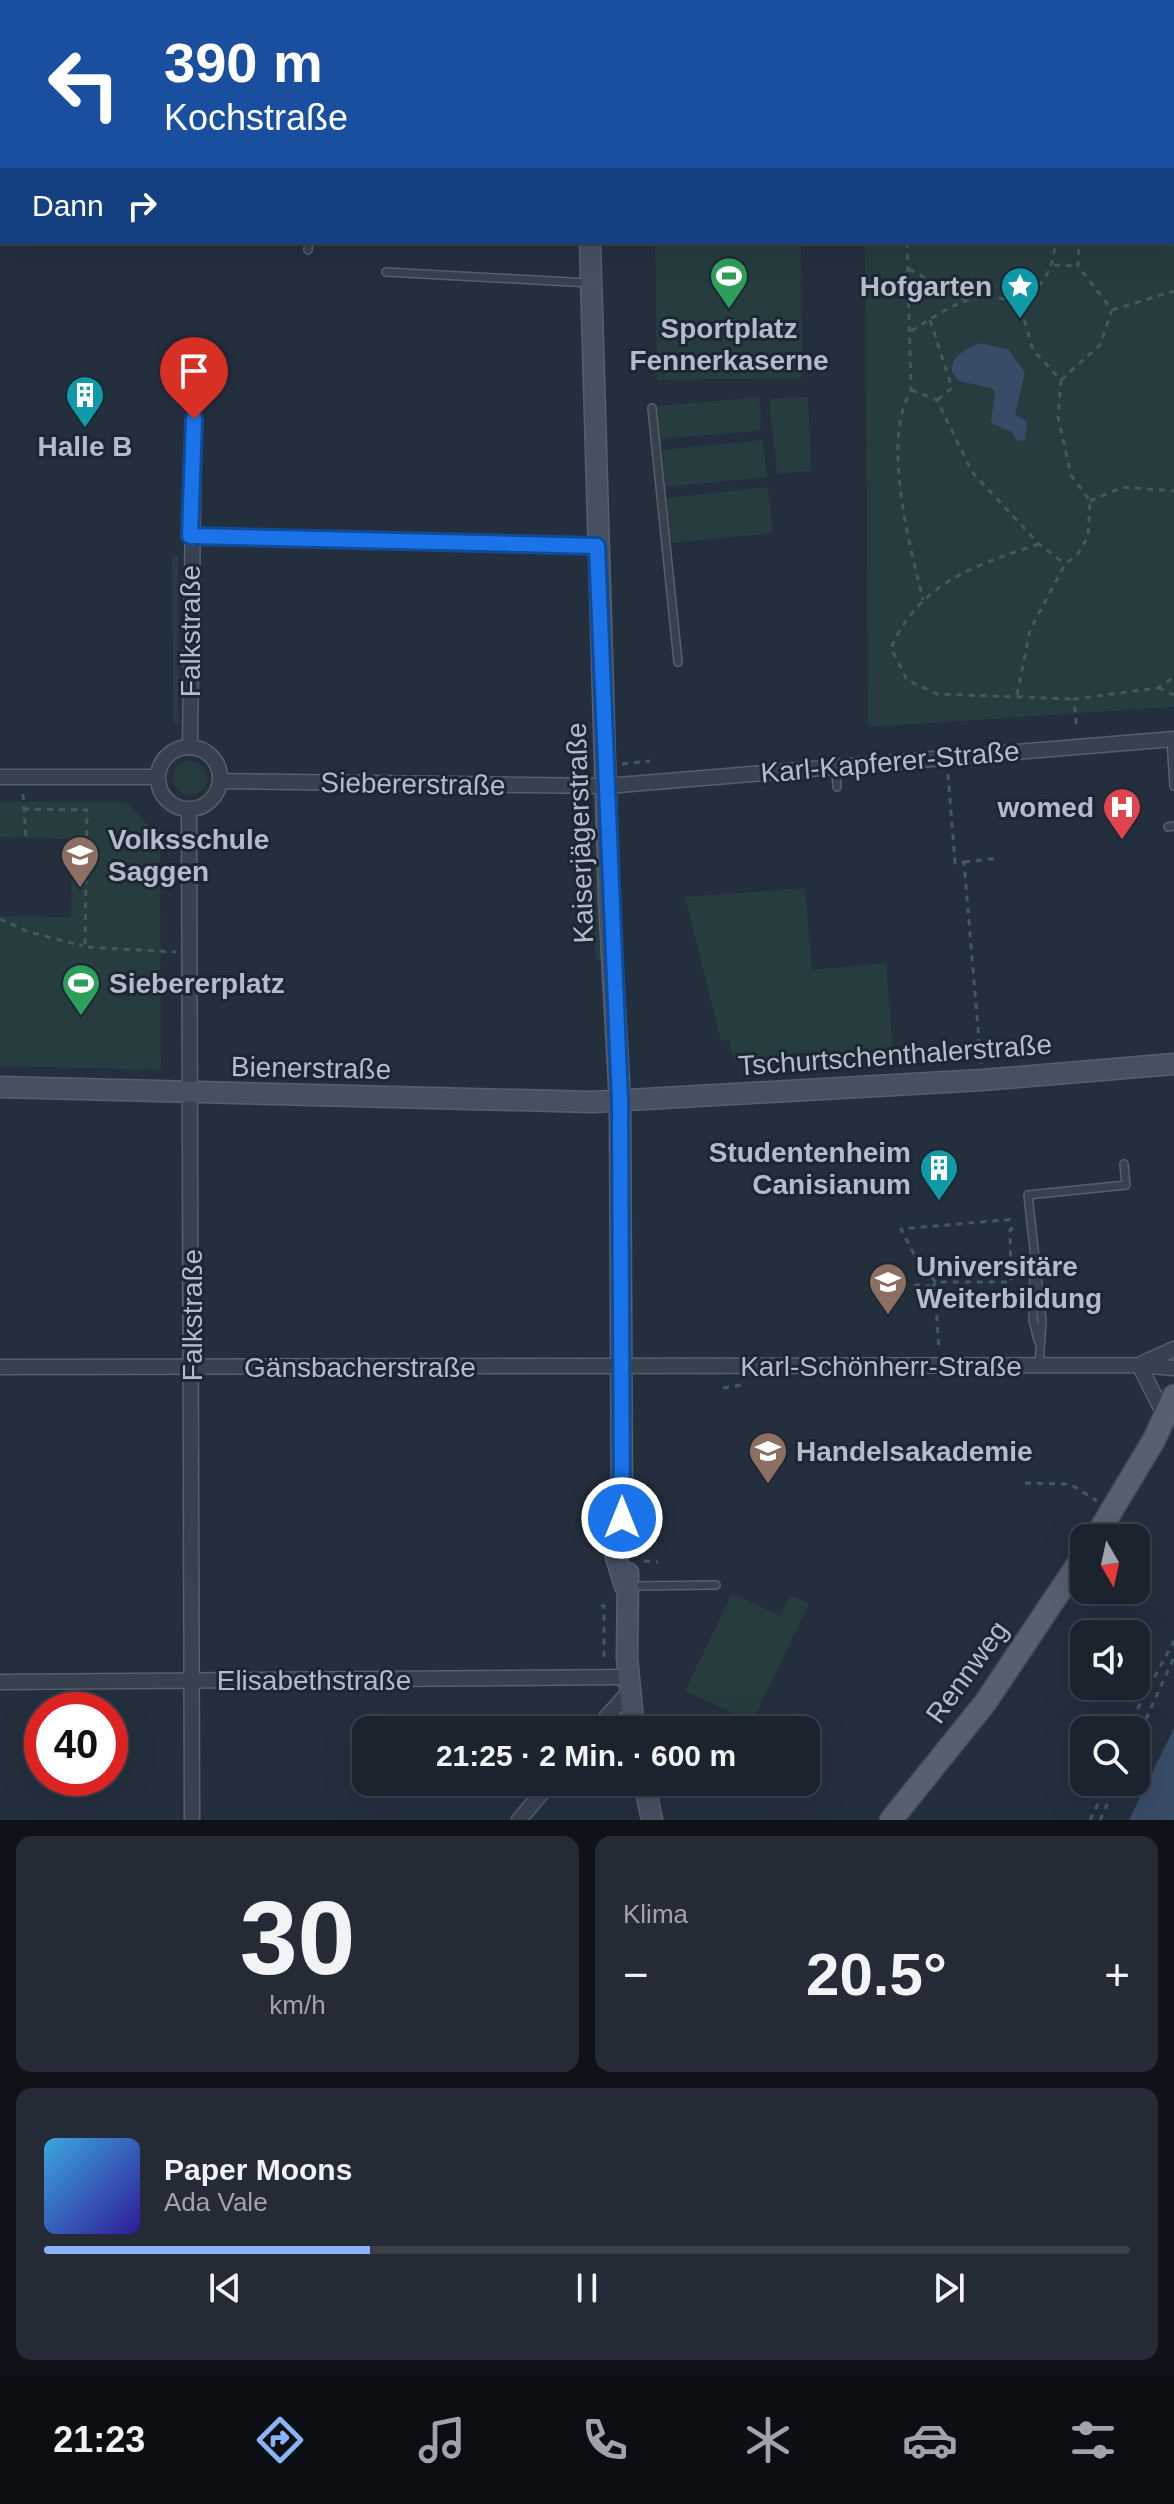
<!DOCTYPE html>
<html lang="de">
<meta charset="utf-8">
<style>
:root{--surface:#1b232e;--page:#242b36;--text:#f1f3f6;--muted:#a0a4aa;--line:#39404a;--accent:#8ab4f8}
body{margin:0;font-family:Helvetica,sans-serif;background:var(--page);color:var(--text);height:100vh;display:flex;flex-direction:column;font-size:30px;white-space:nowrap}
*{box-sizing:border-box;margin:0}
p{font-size:26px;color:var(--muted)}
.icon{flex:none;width:44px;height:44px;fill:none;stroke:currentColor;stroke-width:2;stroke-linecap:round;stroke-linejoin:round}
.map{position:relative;height:1820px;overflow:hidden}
.drawer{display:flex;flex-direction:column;gap:16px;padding:16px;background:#0f1319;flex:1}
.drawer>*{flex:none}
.guide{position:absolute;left:0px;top:0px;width:1174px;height:244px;box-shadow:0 8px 32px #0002,0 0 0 2px var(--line);background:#1a4fa0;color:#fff;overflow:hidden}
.needle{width:52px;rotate:171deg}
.tools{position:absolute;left:1070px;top:1524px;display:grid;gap:16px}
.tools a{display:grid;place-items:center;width:80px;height:80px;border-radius:16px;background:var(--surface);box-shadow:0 8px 32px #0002,0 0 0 2px var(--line);font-size:40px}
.speed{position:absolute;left:24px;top:1692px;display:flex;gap:16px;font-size:40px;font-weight:700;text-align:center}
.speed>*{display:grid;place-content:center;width:104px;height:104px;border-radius:50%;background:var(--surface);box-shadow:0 8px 32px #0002,0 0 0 2px var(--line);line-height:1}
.speed .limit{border:12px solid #d22;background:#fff;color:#111}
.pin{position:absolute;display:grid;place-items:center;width:68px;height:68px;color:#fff;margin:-82px -34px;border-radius:50% 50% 50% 0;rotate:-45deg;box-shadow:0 0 8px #0007}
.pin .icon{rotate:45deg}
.me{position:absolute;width:88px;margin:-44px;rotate:0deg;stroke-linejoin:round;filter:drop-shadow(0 0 6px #0008)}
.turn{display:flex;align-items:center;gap:28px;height:168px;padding:0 32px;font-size:36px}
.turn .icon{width:104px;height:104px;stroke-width:2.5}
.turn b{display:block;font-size:56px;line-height:68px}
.then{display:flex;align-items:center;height:76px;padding:0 32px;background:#0003;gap:16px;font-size:30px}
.big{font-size:60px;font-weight:700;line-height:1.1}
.drawer .widget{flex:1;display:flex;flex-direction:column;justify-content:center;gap:12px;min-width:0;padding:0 28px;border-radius:16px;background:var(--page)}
.drawer .dial{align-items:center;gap:0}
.dial b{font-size:104px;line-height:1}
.song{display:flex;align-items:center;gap:24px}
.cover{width:96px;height:96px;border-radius:12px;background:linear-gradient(135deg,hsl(200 70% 55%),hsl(250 70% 35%))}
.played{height:8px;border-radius:4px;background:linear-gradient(90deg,var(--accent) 30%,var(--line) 30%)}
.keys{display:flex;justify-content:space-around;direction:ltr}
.heat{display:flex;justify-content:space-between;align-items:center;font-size:44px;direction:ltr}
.drawer .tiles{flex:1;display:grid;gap:16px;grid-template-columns:1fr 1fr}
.widget:last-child{grid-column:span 2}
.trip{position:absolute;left:352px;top:1716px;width:468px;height:80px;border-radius:16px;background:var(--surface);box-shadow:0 8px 32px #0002,0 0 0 2px var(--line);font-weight:700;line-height:80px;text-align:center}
.dock{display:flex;height:128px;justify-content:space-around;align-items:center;background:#0b0e12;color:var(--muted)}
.dock .icon{width:56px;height:56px}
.dock .current{color:var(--accent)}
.dock b{font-size:36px;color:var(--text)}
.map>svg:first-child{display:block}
</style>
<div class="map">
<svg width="1174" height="1820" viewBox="0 0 1174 1820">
<rect width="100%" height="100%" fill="#242f3e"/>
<path fill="#263c3f" d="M858 0H1174V707L868 727 865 242H1172V2Z
M655 242H801L802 378 657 380Z
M759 397 762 425 758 431 660 439 657 406Z
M808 397 811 471 777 474 769 399Z
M763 440 767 477 665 487 662 450Z
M768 487 773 533 671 543 666 498Z
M172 556H178L179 725 173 724Z
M173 778a17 17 0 1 1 34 0a17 17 0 1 1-34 0Z
M0 802H126L149 826 160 828 161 1070 0 1066V916L71 917 72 839 0 837Z
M592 817 601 959 596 961 587 827Z
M805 888 812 970 886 963 893 1049 782 1054 771 1060 734 1063 729 1040 721 1041 685 897Z
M732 1593 780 1616 790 1595 809 1604 748 1730H730L735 1714 685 1691Z"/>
<path fill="#394c67" d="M980 343 1009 350 1025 373 1015 414 1027 422 1025 440 1017 441 1012 432 991 423 995 392 991 388 959 381 952 372C950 355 967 350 980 343Z
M1174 1728V1820H1129Z"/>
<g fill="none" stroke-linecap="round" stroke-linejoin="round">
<g stroke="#565f6c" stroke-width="10">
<path id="lane" d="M213 2 214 0
M686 2 701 0
M308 250 309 242
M386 272 589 283
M652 408 678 662
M1171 739 1174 786
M836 768 837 787
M1168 827 1174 826
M1034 1278 1033 1320 1038 1340
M1039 1365 1042 1320 1028 1195 1126 1185 1124 1164
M631 1586 716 1585"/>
</g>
<g stroke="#565f6c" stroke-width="17">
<path id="street" d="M0 108H2
M190 536 597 546
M190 747 194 419
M158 778a31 31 0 1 1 62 0a31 31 0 1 1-62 0Z
M0 777H158
M220 781 606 786 1174 739
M189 809 192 1820
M1143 1363 1174 1349
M1139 1365 1164 1414
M0 1367 1139 1365 1174 1368
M0 1682 628 1677
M595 1730 629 1692
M519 1820 551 1782"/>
</g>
<g stroke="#565f6c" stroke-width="23">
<path id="secondary" d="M591 2V0
M590 242 609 901 620 1101 622 1518 616 1557 625 1586
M0 1087 593 1102 982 1080 1174 1064
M628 1573 627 1658 634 1730
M644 1782 652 1820"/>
</g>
<g stroke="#414a57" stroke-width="25">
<path id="primary" d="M1095 1538 1154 1440 1174 1396
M891 1820 985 1703 1084 1555"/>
</g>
<path stroke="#44595c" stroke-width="3" stroke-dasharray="6 6" stroke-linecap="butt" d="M854 0V2
M1009 0 1011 2
M1078 0V2
M925 2 929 0
M1063 2 1064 0
M1128 2 1130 0
M1172 89 1174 88
M1172 107H1174
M907 242 911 390C881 442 910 545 923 600
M1054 265 1078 266
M909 269 965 300
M1112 310 1174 291
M930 320 952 388 937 400
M911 331C948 309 976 284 1020 305
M1061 380 1100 345 1112 310 1078 266 1079 242
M911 390 937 400 972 472 1039 544 1065 564
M1090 501 1123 487 1174 491
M1039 544C976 565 920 582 891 648L907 680 937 694 1074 699
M1158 688 1174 695
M1017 695 1030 630 1065 564 1077 555 1088 537 1090 501 1071 475 1058 417 1061 380 1033 350 1020 305C1041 285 1054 272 1055 242
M1076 724 1074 699 1158 688 1174 677
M622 764 650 761
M948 774 955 863 964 862 981 1064
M23 794 26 838
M23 809 87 810 85 947 176 952
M964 862 1000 858
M0 919 29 932 83 946
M936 1282 921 1268 901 1229 1015 1219
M890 1285H926L935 1289 939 1350
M932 1288 936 1282H1011L1010 1230 1016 1225
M723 1388 741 1385
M1025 1483 1070 1484 1097 1501
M644 1561 658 1562
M601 1605 604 1606V1660H607
M1126 1730 1174 1641
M1136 1741 1174 1657
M1090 1820 1109 1782
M1100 1820 1117 1782"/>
<use href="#lane" stroke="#38414e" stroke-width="7"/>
<use href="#street" stroke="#38414e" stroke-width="14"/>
<use href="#secondary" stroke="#465061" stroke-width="20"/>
<use href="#primary" stroke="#56606e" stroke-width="22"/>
</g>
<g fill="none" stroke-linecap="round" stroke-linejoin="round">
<g stroke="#114b97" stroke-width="20">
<path id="route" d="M194 419 190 536 597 546 620 1101 622 1518"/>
</g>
<use href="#route" stroke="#1a73e8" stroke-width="14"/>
</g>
<defs>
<g id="stadium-pin" transform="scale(2)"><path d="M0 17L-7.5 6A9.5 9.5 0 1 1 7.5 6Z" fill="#2e9e5b" stroke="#1d2633"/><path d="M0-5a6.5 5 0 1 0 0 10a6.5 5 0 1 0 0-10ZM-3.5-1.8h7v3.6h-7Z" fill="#fff"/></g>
<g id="sight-pin" transform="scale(2)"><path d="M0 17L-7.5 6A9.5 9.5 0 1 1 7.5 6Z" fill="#0f9aa8" stroke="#1d2633"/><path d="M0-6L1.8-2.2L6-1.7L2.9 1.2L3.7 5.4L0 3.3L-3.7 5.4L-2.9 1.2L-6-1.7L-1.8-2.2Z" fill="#fff"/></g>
<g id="building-pin" transform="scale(2)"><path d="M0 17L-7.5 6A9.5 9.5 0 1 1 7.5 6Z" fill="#0f9aa8" stroke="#1d2633"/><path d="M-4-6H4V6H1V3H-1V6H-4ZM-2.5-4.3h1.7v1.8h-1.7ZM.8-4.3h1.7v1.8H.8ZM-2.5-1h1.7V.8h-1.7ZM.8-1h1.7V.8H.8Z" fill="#fff"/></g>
<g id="hospital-pin" transform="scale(2)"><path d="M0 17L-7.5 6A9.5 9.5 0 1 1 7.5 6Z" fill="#e0444e" stroke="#1d2633"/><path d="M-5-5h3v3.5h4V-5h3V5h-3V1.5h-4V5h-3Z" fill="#fff"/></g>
<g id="school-pin" transform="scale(2)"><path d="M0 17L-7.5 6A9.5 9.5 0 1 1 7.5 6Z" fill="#8d6e63" stroke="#1d2633"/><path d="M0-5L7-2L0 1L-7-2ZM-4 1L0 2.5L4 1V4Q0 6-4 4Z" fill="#fff"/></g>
<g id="university-pin" transform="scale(2)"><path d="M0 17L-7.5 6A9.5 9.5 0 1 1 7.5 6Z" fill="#8d6e63" stroke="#1d2633"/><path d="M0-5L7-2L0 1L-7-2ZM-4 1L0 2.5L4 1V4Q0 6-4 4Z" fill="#fff"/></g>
</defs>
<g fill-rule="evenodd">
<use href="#stadium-pin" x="729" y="276"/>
<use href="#sight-pin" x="1020" y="286"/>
<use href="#building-pin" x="85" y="395"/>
<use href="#hospital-pin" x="1122" y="807"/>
<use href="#school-pin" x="80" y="855"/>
<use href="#stadium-pin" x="81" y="983"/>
<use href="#building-pin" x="939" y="1168"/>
<use href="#university-pin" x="888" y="1282"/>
<use href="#school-pin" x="768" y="1451"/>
</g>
<g text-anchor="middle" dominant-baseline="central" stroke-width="6" stroke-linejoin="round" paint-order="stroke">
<g font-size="28" font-weight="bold" fill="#b4bcc9" stroke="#1d2633" text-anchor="start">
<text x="992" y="286" text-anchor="end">Hofgarten</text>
<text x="729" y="328" text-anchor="middle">Sportplatz<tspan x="729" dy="32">Fennerkaserne</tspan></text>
<text x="85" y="446" text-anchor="middle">Halle B</text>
<text x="1094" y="807" text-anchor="end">womed</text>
<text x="108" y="839">Volksschule<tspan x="108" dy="32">Saggen</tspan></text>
<text x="109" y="983">Siebererplatz</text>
<text x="911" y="1152" text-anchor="end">Studentenheim<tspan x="911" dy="32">Canisianum</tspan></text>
<text x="916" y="1266">Universitäre<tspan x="916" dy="32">Weiterbildung</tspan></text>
<text x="796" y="1451">Handelsakademie</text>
</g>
<g font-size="28" fill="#b4bcc9" stroke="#1d2633">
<text transform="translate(190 631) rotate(-90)">Falkstraße</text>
<text transform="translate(890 762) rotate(-5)">Karl-Kapferer-Straße</text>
<text transform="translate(413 784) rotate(1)">Siebererstraße</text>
<text transform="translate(580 833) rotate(-92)">Kaiserjägerstraße</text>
<text transform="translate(895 1055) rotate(-4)">Tschurtschenthalerstraße</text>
<text transform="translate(311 1068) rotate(1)">Bienerstraße</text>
<text transform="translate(192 1315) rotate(-90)">Falkstraße</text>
<text x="881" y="1366">Karl-Schönherr-Straße</text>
<text x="360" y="1367">Gänsbacherstraße</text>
<text transform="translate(967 1672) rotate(-54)">Rennweg</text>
<text x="314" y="1680">Elisabethstraße</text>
</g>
</g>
</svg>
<div class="tools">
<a><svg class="needle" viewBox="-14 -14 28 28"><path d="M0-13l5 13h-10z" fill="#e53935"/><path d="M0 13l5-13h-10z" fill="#a0a4aa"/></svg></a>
<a><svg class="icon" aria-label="sound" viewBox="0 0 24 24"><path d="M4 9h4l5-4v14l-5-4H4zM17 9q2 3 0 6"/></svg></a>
<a><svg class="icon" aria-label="search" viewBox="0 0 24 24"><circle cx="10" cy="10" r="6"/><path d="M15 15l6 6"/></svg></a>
</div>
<div class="speed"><div class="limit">40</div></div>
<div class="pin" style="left:194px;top:419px;background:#d93025"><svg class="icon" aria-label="arrive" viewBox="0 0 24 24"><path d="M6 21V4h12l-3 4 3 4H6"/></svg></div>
<svg class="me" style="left:622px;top:1518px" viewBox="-20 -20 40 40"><circle r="17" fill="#1a73e8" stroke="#fff" stroke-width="3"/><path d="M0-11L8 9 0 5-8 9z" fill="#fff"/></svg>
<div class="trip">21:25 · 2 Min. · 600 m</div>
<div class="guide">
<div class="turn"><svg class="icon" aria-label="left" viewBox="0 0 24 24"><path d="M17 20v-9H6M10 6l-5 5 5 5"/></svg><div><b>390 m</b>Kochstraße</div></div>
<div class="then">Dann<svg class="icon" aria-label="right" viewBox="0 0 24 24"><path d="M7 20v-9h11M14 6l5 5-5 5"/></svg></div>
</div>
</div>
<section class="drawer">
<div class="tiles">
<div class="widget dial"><b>30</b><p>km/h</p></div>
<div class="widget"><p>Klima</p>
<div class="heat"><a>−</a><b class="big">20.5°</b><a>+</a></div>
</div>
<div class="widget">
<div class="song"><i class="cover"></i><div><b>Paper Moons</b><p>Ada Vale</p></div></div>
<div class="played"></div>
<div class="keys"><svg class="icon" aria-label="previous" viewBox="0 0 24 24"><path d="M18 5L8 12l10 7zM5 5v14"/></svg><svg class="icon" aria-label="pause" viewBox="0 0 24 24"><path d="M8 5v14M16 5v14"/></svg><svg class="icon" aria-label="next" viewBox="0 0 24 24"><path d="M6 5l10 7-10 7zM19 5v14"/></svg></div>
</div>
</div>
</section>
<nav class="dock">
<b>21:23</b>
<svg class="icon current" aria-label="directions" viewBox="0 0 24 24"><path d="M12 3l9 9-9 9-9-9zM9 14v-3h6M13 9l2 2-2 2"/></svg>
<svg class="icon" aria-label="music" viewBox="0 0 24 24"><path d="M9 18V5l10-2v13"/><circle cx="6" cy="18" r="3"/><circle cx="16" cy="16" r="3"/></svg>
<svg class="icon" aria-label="phone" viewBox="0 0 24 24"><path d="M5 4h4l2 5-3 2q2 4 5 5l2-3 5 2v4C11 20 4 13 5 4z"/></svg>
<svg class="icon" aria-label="climate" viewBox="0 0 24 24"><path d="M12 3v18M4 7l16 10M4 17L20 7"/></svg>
<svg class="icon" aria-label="car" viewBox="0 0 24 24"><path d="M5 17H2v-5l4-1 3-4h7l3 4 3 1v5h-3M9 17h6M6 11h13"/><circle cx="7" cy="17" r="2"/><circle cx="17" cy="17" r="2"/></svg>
<svg class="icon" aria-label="filters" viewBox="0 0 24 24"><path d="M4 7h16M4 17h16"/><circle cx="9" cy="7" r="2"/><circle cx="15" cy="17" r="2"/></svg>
</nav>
